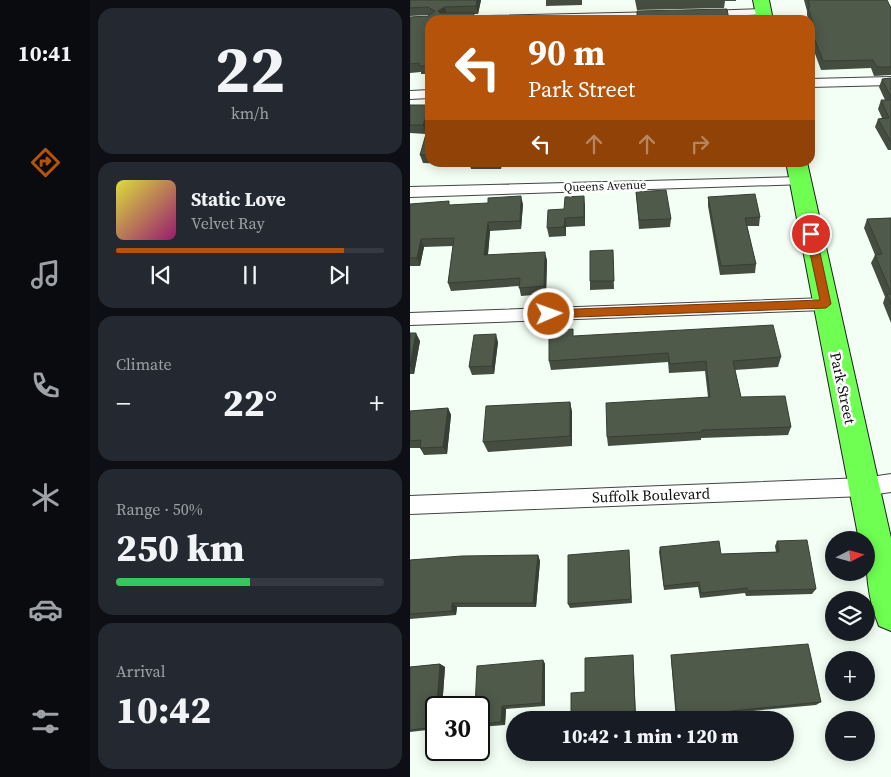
<!DOCTYPE html>
<meta charset="utf-8">
<style>
:root{--surface:#171b24;--page:#242831;--text:#f1f3f6;--muted:#9ea1a6;--line:#363941;--accent:#b45309}
body{margin:0;font-family:"Source Serif 4",serif;background:var(--page);color:var(--text);height:100vh;display:flex;flex-direction:column;font-size:19px;white-space:nowrap}
*{box-sizing:border-box;margin:0}
p{font-size:16px;color:var(--muted)}
.icon{flex:none;width:28px;height:28px;fill:none;stroke:currentColor;stroke-width:2;stroke-linecap:round;stroke-linejoin:round}
.map{position:relative;flex:1;overflow:hidden}
.panel{display:flex;flex-direction:column;gap:8px;padding:8px;background:#0d0f14;width:320px}
.panel>*{flex:none}
.hud{position:absolute;left:15px;top:15px;width:390px;height:152px;border-radius:15px;box-shadow:0 2px 12px #0003;background:#b45309;color:#fff;overflow:hidden}
.needle{width:32px;rotate:84deg}
.controls{position:absolute;left:415px;top:531px;display:grid;gap:10px}
.controls a{display:grid;place-items:center;width:50px;height:50px;border-radius:50%;background:var(--surface);box-shadow:0 2px 12px #0003;font-size:25px}
.speed{position:absolute;left:15px;top:696px;display:flex;gap:10px;font-size:25px;font-weight:700;text-align:center}
.speed>*{display:grid;place-content:center;width:65px;height:65px;border-radius:50%;background:var(--surface);box-shadow:0 2px 12px #0003;line-height:1}
.speed .limit{border:2px solid #111;border-radius:8px;background:#fff;color:#111}
.pin{position:absolute;display:grid;place-items:center;width:42px;height:42px;color:#fff;margin:-21px;border:2px solid #fff;border-radius:50%;box-shadow:0 1px 5px #0007}
.me{position:absolute;width:55px;margin:-28px;rotate:88deg;stroke-linejoin:round;filter:drop-shadow(0 0 4px #0008)}
.turn{display:flex;align-items:center;gap:18px;height:105px;padding:0 20px;font-size:22px}
.turn .icon{width:65px;height:65px;stroke-width:2.5}
.turn b{display:block;font-size:35px;line-height:42px}
.lanes{display:flex;align-items:center;height:48px;padding:0 20px;background:#0003;justify-content:center;gap:25px;direction:ltr}
.lanes .off{opacity:.35}
.big{font-size:38px;font-weight:800;line-height:1.1}
.panel .tile{flex:1;display:flex;flex-direction:column;justify-content:center;gap:8px;min-width:0;padding:0 18px;border-radius:15px;background:var(--page)}
.panel .dial{align-items:center;gap:0}
.dial b{font-size:65px;line-height:1}
.song{display:flex;align-items:center;gap:15px}
.cover{width:60px;height:60px;border-radius:8px;background:linear-gradient(135deg,hsl(60 70% 55%),hsl(320 70% 35%))}
.played{height:5px;border-radius:2px;background:linear-gradient(90deg,var(--accent) 85%,var(--line) 85%)}
.keys{display:flex;justify-content:space-around;direction:ltr}
.heat{display:flex;justify-content:space-between;align-items:center;font-size:28px;direction:ltr}
.charge{height:8px;border-radius:4px;background:linear-gradient(90deg,#34c759 50%,var(--line) 0)}
.trip{position:absolute;left:96px;top:711px;width:288px;height:50px;border-radius:25px;background:var(--surface);box-shadow:0 2px 12px #0003;font-weight:800;line-height:50px;text-align:center}
main{display:flex;flex:1;min-height:0}
.menu{display:flex;flex-direction:column;width:90px;justify-content:space-around;align-items:center;background:#090b0e;color:var(--muted)}
.menu .icon{width:35px;height:35px}
.menu .selected{color:var(--accent)}
.menu b{font-size:22px;color:var(--text)}
.map>svg:first-child{display:block}
</style>
<main>
<nav class="menu">
<b>10:41</b>
<svg class="icon selected" aria-label="directions" viewBox="0 0 24 24"><path d="M12 3l9 9-9 9-9-9zM9 14v-3h6M13 9l2 2-2 2"/></svg>
<svg class="icon" aria-label="music" viewBox="0 0 24 24"><path d="M9 18V5l10-2v13"/><circle cx="6" cy="18" r="3"/><circle cx="16" cy="16" r="3"/></svg>
<svg class="icon" aria-label="phone" viewBox="0 0 24 24"><path d="M5 4h4l2 5-3 2q2 4 5 5l2-3 5 2v4C11 20 4 13 5 4z"/></svg>
<svg class="icon" aria-label="climate" viewBox="0 0 24 24"><path d="M12 3v18M4 7l16 10M4 17L20 7"/></svg>
<svg class="icon" aria-label="car" viewBox="0 0 24 24"><path d="M5 17H2v-5l4-1 3-4h7l3 4 3 1v5h-3M9 17h6M6 11h13"/><circle cx="7" cy="17" r="2"/><circle cx="17" cy="17" r="2"/></svg>
<svg class="icon" aria-label="filters" viewBox="0 0 24 24"><path d="M4 7h16M4 17h16"/><circle cx="9" cy="7" r="2"/><circle cx="15" cy="17" r="2"/></svg>
</nav>
<section class="panel">
<div class="tile dial"><b>22</b><p>km/h</p></div>
<div class="tile">
<div class="song"><i class="cover"></i><div><b>Static Love</b><p>Velvet Ray</p></div></div>
<div class="played"></div>
<div class="keys"><svg class="icon" aria-label="previous" viewBox="0 0 24 24"><path d="M18 5L8 12l10 7zM5 5v14"/></svg><svg class="icon" aria-label="pause" viewBox="0 0 24 24"><path d="M8 5v14M16 5v14"/></svg><svg class="icon" aria-label="next" viewBox="0 0 24 24"><path d="M6 5l10 7-10 7zM19 5v14"/></svg></div>
</div>
<div class="tile"><p>Climate</p>
<div class="heat"><a>−</a><b class="big">22°</b><a>+</a></div>
</div>
<div class="tile"><p>Range · 50%</p><b class="big">250 km</b><div class="charge"></div></div>
<div class="tile"><p>Arrival</p><b class="big">10:42</b></div>
</section>
<div class="map">
<svg width="481" height="777" viewBox="0 0 481 777">
<rect width="100%" height="100%" fill="#f3fff5"/>
<g fill="none" stroke-linecap="round" stroke-linejoin="round">
<g stroke="#434343" stroke-width="2">
<path id="street" d="M354 9 358 10 359 12 358 14 294 17 289 14 294 11Z
M251 12 255 13 256 15 255 17 172 20H32L37 17Z
M481 77V85L400 87V79Z
M20 90V98L0 99V91Z
M390 177 395 178 397 181 395 184 0 197V187Z
M416 298 422 300 424 304 422 308 416 310 0 325V313Z
M481 474V492L454 496 0 514V496L454 478Z"/>
</g>
<g stroke="#212121" stroke-width="2">
<path id="highway" d="M343 0H359L363 20H347Z
M376 162H397L481 538V631L469 626C457 598 456 570 456 540H449Z"/>
</g>
<use href="#street" fill="#fff" fill-rule="evenodd"/>
<use href="#highway" fill="#6eff52" fill-rule="evenodd"/>
</g>
<path fill="#444d40" d="M0 0H71L68 14H64L66 20H20V74H11V72L0 73V17L18 16 19 15 0 16Z
M136 0H172V5L136 6Z
M225 0H326V1H315L314 8 227 10Z
M394 0H477L481 8V75L464 76 461 68 411 70 400 40V20H398L397 15V11Z
M481 78V150H478L465 127 468 119 472 118 468 109 471 100H475L469 87 472 79Z
M0 105H20L16 134 0 133Z
M20 134V162H39L38 164 13 163 10 155Z
M59 162H92L91 169H61Z
M194 162H269V165H194Z
M226 192 261 219 260 227 229 229Z
M298 197 350 217 349 226H337L346 264 345 273 310 275 298 206Z
M0 204 41 205 113 204 111 229 80 231 78 255 137 260 136 294 111 296 109 286 41 291 38 283 43 246 14 247 10 266H0Z
M175 205V226L156 227V236L139 237 137 228 154 209Z
M481 218V323L473 303 475 297 461 263 465 255 454 228 457 219Z
M203 250 204 289 180 290V281Z
M0 333 10 341 4 374H0Z
M164 336 371 357 368 367 325 370 331 397 381 427 378 435 291 438V440L198 446 197 437 298 397 295 371 259 373 258 362 141 370 139 361Z
M88 342 84 374 62 375 59 367Z
M160 402 162 412V446L78 452 73 442Z
M38 408 41 415 37 454 14 455 10 448H0V411Z
M367 541 406 589 402 594 336 596 335 593 290 598 288 587 254 590 249 552 250 547 311 554 366 552 365 546Z
M219 550 222 603 160 608 158 604Z
M128 555 130 561 126 607H47L46 615 0 619V560Z
M223 655 226 714 163 719 161 716 175 692Z
M261 655 411 702 406 705 321 713V715L319 717 283 720H266L261 659Z
M133 660 135 664V706L96 709 95 725 69 727V708Z
M30 664 35 667 32 708H26V729L0 732V667Z"/>
<path fill="#373f34" d="M67 0H71L68 14 66 6Z
M35 7 37 15 30 20 28 11Z
M20 105V122L16 134 13 125Z
M89 162H92L91 169Z
M111 196 113 204 111 229 110 221Z
M174 196 175 205V226L174 217Z
M155 218 156 227V236L154 227Z
M78 222 80 231 77 264 74 255Z
M11 239 14 247 10 266 7 258Z
M135 252 137 260 136 294 134 286Z
M6 333 10 341 4 374 0 366Z
M86 334 88 342 84 374 82 366Z
M160 402 162 412V446L160 436Z
M38 408 41 415 37 454 33 447Z
M128 555 130 561 126 607 123 603Z
M42 603 47 607 46 615 42 611Z
M133 660 135 664V706L132 703Z
M30 664 35 667 32 708H27Z
M92 706 96 709 95 725 91 722Z"/>
<path fill="#4f5a4b" stroke="#373f34" d="M0 0H67L66 6 35 7 28 11 30 13H64L63 20H20V66H9V63L0 64V17L18 16 25 11 18 7 0 8Z
M398 0H477L481 8V67H467L463 60 413 61 400 27H404L398 7H400Z
M317 9 319 20H227V11Z
M481 78V98L472 79Z
M471 100H481V142L468 119 479 118Z
M0 105H20L13 125H0Z
M16 134H20V155H10Z
M256 190 261 219 229 220 226 192Z
M345 194 350 217 335 218 346 264 311 266 298 197Z
M111 196 110 221 78 222 74 255 135 252 134 286 109 288 110 278 38 283 44 238 11 239 7 258H0V204L39 201V205L78 203V198Z
M174 196V217L155 218 154 227 137 228 138 210 154 209 155 197Z
M481 218V293L465 255 472 254 457 219Z
M203 250 204 281H180V251Z
M477 294H481V305Z
M363 325 371 357 323 361 331 397 375 396 381 427 292 430V432L197 437 196 403 300 397 296 361 260 364 258 353 139 361V331L163 329V336Z
M0 333H6L0 366Z
M86 334 82 366 59 367 64 335Z
M160 402V436L73 442 76 406Z
M38 408 33 447 10 448 11 440 0 441V411Z
M397 540 406 589 338 591 337 588 291 593 289 582 254 586 250 547 309 541 311 554 369 552 367 541Z
M219 550 221 599 158 604V555Z
M128 555 123 603H42V611L0 614V560L52 556Z
M398 644 411 702 321 711V715L267 719 261 655Z
M223 655 225 711 161 716V693L175 692V658Z
M133 660 132 703 92 706 91 722 69 724V708H65L67 666Z
M30 664 25 727 0 730V667Z"/>
<path fill="#b45309" stroke="#753606" d="M401 230 406 234 421 304 416 308 139 318 133 314 139 310 410 300 396 234Z"/>
<g text-anchor="middle" dominant-baseline="central" stroke-width="5" stroke-linejoin="round" paint-order="stroke">
<g font-size="12" fill="#101010" stroke="#fff">
<text transform="translate(195 186) rotate(-2)">Queens Avenue</text>
</g>
<g font-size="15" fill="#101010" stroke="#fff">
<text transform="translate(433 388) rotate(78)">Park Street</text>
<text transform="translate(241 495) rotate(-2)">Suffolk Boulevard</text>
</g>
</g>
</svg>
<div class="controls">
<a><svg class="needle" viewBox="-14 -14 28 28"><path d="M0-13l5 13h-10z" fill="#e53935"/><path d="M0 13l5-13h-10z" fill="#9ea1a6"/></svg></a>
<a><svg class="icon" aria-label="layers" viewBox="0 0 24 24"><path d="M12 4l9 5-9 5-9-5zM3 14l9 5 9-5"/></svg></a>
<a>+</a>
<a>−</a>
</div>
<div class="speed"><div class="limit">30</div></div>
<div class="pin" style="left:401px;top:234px;background:#d93025"><svg class="icon" aria-label="arrive" viewBox="0 0 24 24"><path d="M6 21V4h12l-3 4 3 4H6"/></svg></div>
<svg class="me" style="left:139px;top:314px" viewBox="-20 -20 40 40"><circle r="17" fill="#b45309" stroke="#fff" stroke-width="3"/><path d="M0-11L8 9 0 5-8 9z" fill="#fff"/></svg>
<div class="trip">10:42 · 1 min · 120 m</div>
<div class="hud">
<div class="turn"><svg class="icon" aria-label="left" viewBox="0 0 24 24"><path d="M17 20v-9H6M10 6l-5 5 5 5"/></svg><div><b>90 m</b>Park Street</div></div>
<div class="lanes"><svg class="icon" aria-label="left" viewBox="0 0 24 24"><path d="M17 20v-9H6M10 6l-5 5 5 5"/></svg><svg class="icon off" aria-label="ahead" viewBox="0 0 24 24"><path d="M12 20V5M6 11l6-6 6 6"/></svg><svg class="icon off" aria-label="ahead" viewBox="0 0 24 24"><path d="M12 20V5M6 11l6-6 6 6"/></svg><svg class="icon off" aria-label="right" viewBox="0 0 24 24"><path d="M7 20v-9h11M14 6l5 5-5 5"/></svg></div>
</div>
</div>
</main>
